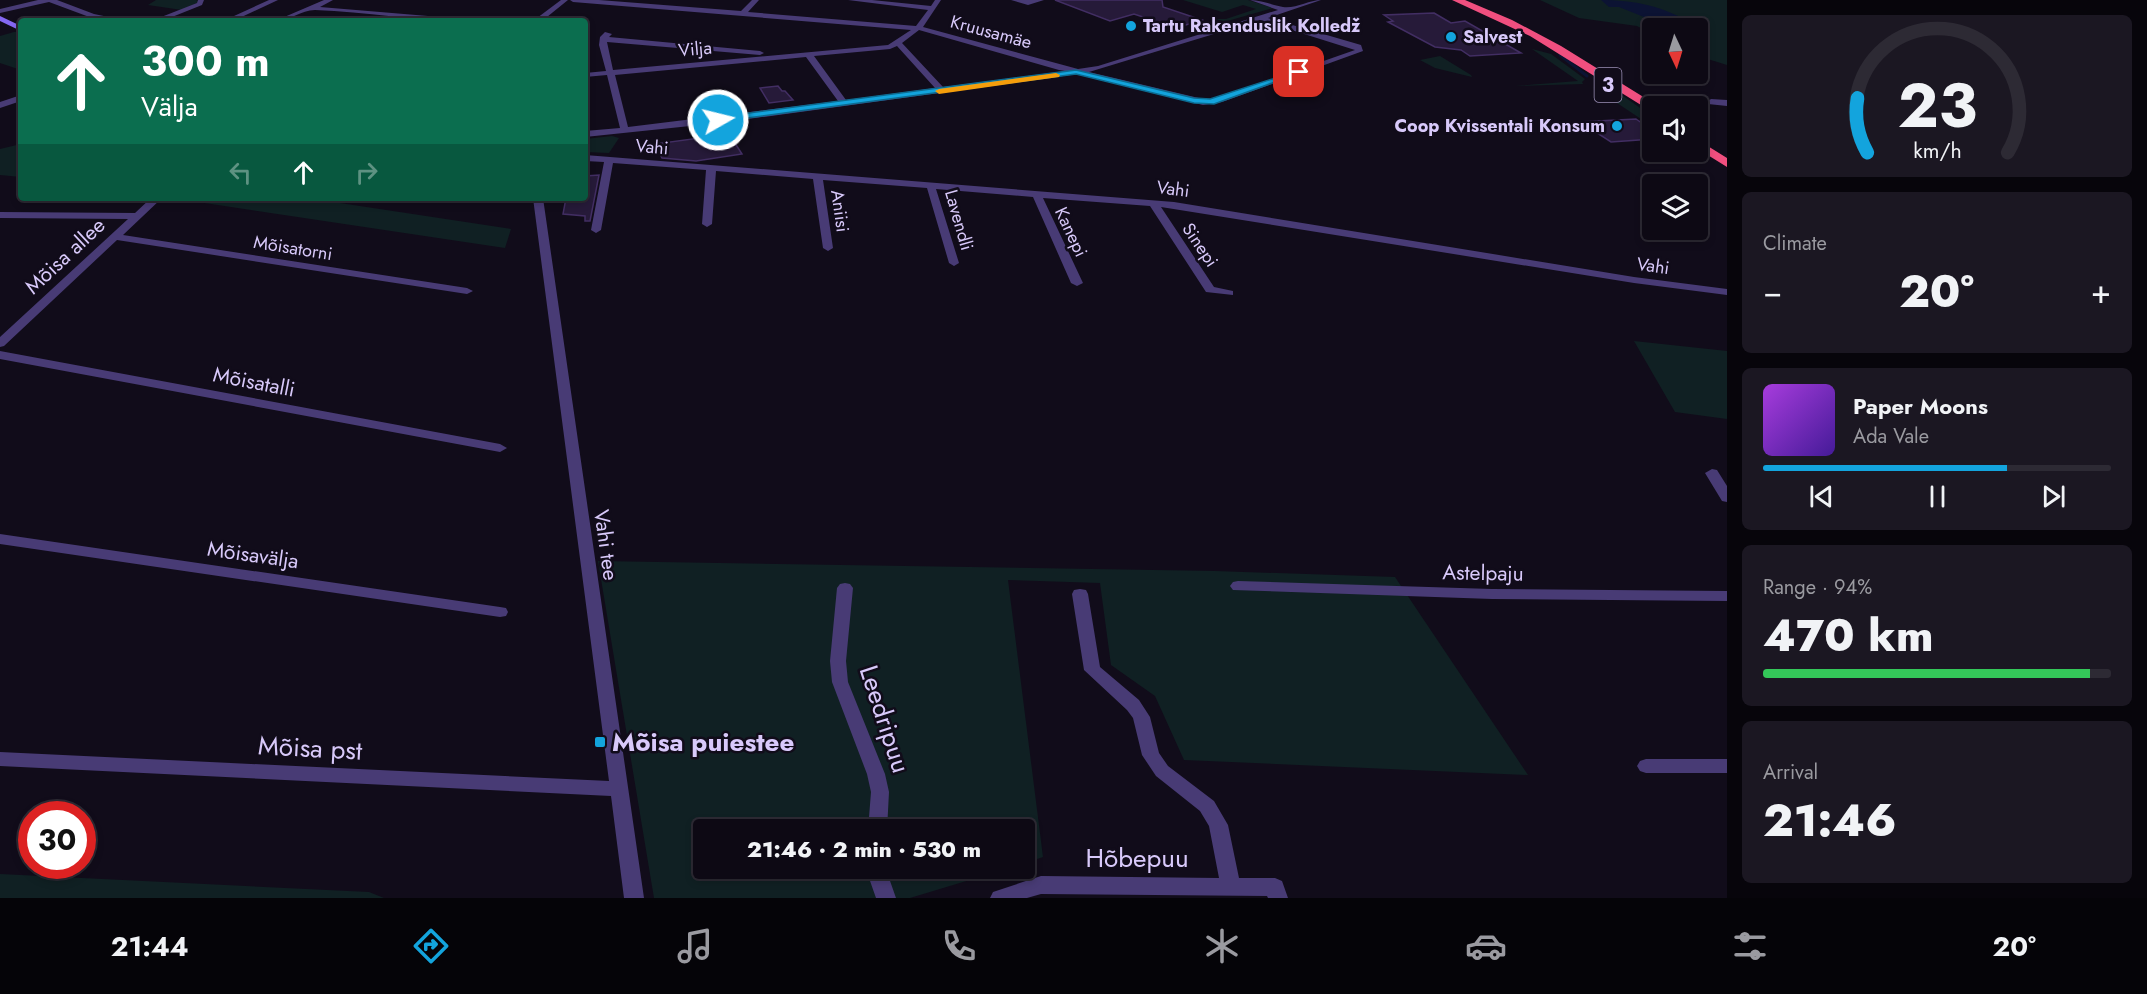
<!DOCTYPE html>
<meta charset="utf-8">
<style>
:root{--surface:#0d0914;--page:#1b1722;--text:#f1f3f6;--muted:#9a9aa0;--line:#2d2a34;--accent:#13a4dd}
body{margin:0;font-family:Jost,sans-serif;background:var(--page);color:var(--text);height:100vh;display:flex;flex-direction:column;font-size:22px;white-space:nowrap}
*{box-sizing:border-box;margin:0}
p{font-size:20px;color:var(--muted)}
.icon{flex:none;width:33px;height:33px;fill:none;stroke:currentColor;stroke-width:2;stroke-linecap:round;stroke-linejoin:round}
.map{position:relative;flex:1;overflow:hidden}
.panel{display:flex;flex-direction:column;gap:15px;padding:15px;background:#07050b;width:420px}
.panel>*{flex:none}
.hud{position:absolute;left:18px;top:18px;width:570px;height:183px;border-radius:6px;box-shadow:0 3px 9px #0003,0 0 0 2px var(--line);background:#0b6e4f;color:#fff;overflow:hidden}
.needle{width:39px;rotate:176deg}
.controls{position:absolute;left:1642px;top:18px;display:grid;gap:12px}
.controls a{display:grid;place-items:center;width:66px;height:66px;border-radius:6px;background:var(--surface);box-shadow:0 3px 9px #0003,0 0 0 2px var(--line);font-size:30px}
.speed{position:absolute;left:18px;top:801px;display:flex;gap:12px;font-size:30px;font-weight:700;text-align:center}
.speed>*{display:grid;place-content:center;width:78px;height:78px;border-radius:50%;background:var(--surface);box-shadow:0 3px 9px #0003,0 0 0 2px var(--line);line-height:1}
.speed .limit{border:9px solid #d22;background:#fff;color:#111}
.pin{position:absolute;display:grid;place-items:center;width:51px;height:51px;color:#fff;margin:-26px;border-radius:12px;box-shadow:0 3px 9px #0006}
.me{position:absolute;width:66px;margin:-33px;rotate:82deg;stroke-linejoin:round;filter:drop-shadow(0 0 4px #0008)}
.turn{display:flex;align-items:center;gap:21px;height:126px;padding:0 24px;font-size:27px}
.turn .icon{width:78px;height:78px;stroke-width:2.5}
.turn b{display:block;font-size:42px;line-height:51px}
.lanes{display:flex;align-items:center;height:57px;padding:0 24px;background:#0003;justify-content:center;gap:30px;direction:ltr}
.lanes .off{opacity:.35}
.big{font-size:45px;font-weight:800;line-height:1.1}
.panel .card{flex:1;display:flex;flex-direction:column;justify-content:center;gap:9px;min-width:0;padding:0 21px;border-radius:9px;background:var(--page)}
.panel .dial{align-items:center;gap:0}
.dial svg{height:156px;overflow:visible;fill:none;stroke:var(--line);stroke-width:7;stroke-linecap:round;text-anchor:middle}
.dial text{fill:var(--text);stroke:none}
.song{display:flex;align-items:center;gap:18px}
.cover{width:72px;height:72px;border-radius:9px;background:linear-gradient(135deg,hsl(280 70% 55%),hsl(260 70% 35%))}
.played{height:6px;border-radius:3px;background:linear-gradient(90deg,var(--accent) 70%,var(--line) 70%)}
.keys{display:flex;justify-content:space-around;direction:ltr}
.heat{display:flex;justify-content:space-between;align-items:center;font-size:33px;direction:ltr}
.charge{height:9px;border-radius:4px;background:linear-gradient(90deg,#34c759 94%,var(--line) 0)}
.trip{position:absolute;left:693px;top:819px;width:342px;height:60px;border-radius:6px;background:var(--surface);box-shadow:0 3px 9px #0003,0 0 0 2px var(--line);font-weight:800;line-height:60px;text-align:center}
.tab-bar{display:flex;height:96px;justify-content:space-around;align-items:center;background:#050408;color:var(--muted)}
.tab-bar .icon{width:42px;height:42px}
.tab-bar .active{color:var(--accent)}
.tab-bar b{font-size:27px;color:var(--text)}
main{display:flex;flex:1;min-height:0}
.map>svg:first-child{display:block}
</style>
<main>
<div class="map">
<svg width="1727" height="898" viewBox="0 0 1727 898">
<rect width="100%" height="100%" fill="#110c1a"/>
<path fill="#102023" d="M156 0H196L198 1 197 3 182 10 148 5Z
M1183 0H1248L1273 8 1224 22 1216 19H1226L1256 9 1243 5 1222 12Z
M1540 0H1727V65L1698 56V28H1653V34L1637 26 1579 18Z
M14 32H21V70L0 63V36Z
M1532 49 1551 54 1585 79 1582 82 1583 84 1515 86 1578 81Z
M1440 56 1471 75 1472 77 1435 68 1420 60Z
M1593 87 1616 91 1653 117V127Z
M612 136 619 138 609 153 585 152V139Z
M21 144V177L0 175V149Z
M180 198H307L511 229 505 248 178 199Z
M1634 341 1727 351V419L1675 412Z
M598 561 1215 571 1395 577 1528 775 1184 760 1155 696 1111 665 1100 583 1008 580 1043 857 1025 863 1024 830H704V868L1006 869 910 898H654Z
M0 874 369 892 384 898H0Z"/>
<path fill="#0c1333" d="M1601 0C1634 0 1664 6 1692 24L1681 27 1654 21 1619 7H1609Z"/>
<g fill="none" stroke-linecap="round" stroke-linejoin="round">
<path stroke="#0c1333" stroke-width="3" d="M1560 55 1587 76"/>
</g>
<path fill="#261a39" stroke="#422e63" stroke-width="1.5" d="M1055 0H1162L1163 7 1202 20 1176 28 1134 14 1110 21Z
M1434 13 1451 23 1465 21 1521 53 1470 56 1461 50 1435 47 1388 22 1393 21 1384 15Z
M778 86 782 91H785L793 100 769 103 760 88Z
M1636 119 1653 131V139L1611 142 1580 122Z
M729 134 742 154 696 161 662 158 655 144Z
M599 175 590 221H585V216L563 214 566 198H585V176Z"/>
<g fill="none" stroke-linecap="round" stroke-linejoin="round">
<path fill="#483b75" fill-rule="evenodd" d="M38 0H57L94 14 128 21 92 18 49 2 0 13V9Z
M198 0H204L202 5 162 21H151L197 3Z
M269 0H278L233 21H223Z
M324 0H333L320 7 464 19 468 21C416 21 366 12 315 10 301 10 290 21 275 21Z
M561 0H568L542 21H533Z
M570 0H599L741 11 752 0H759L748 12 916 26 928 10 848 0H872L931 6 935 0H941L923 27 1078 69 1098 66 1278 10 1250 0C1262 0 1271 5 1283 7 1295 9 1309 0 1321 0L1268 18 1361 45 1363 51 1222 102 1203 105 1078 74 719 123 585 137V131L620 128 607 75 585 77V73L606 71 599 45 600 37 605 32 612 34 609 37 760 51 764 53 760 55 607 42 613 70 888 45 911 30 573 2ZM1260 20 1355 50 1218 98 1203 99 1089 72ZM919 30 1059 70 1065 71 943 87 902 43ZM897 46 935 88 846 100 814 56 890 49ZM806 57 838 101 628 127 615 75Z
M1011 0H1044L1028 5Z
M21 95V101L0 108V102Z
M1711 99 1727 100V106L1708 104 1707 102Z
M585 155 1174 202 1634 277 1727 289V295L1634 283 1161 207 1214 287 1233 291V295L1206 292 1150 206 1043 198 1083 283 1077 286 1071 283 1033 197 936 189 959 263 954 266 949 263 927 188 823 180 833 248 828 251 823 248 813 179 716 171 712 224 707 227 702 224 706 170 613 163 601 230 596 233 591 230 604 162 585 161Z
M151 198H162L123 235 467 288 473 291 467 294 117 240 4 346 0 347V337L128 219 0 218V212L135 213Z
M533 198H543L644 898H624L611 796 0 766V752L609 781Z
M0 351 500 444 507 448 500 452 0 359Z
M1712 469 1717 470 1727 486V502L1722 501 1705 473Z
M0 534 500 607 506 608 508 612 506 616 500 617 0 544Z
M1238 581 1492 589 1727 591V601L1492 599 1233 590 1230 586 1233 582Z
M845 583 850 584 853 588 846 661 848 682 885 774 889 792 887 830H868L871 792 867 774 832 682 830 661 837 588 840 584Z
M1080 589 1086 590 1088 594 1100 667 1139 700 1150 717 1159 753 1168 766 1214 801 1228 825 1239 878H1275L1282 881 1288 898H1268L1267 896 1041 894 1027 898H990L993 892 1041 876 1219 878 1209 826 1200 811 1156 776 1142 755 1133 718 1127 710 1084 670 1072 594 1074 590Z
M1646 759H1727V773H1646L1640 771 1637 766 1640 761Z
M869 868H889V878L896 898H876L869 878Z"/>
<path fill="#8568f2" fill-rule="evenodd" d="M0 16 21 26V31L0 21Z"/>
<path fill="#f04f7f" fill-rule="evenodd" d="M1452 0H1465L1512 20 1561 46 1658 106H1653V111L1649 110 1530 36Z
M1698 140 1727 158V167L1698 149Z"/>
</g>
<path fill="#13a4dd" stroke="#0c6b90" stroke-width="1.5" d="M1076 70 1194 98 1210 99 1297 71 1303 72 1214 104 1194 103 1076 74 718 122 714 120 718 117Z"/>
<path fill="#f59e0b" d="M1056 73 1060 75 1059 77 939 94 935 91 939 89Z"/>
<g fill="#13a4dd" stroke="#110c1a" stroke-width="2">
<circle cx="1131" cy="26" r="6"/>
<circle cx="1451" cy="37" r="6"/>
<circle cx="1617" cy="126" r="6"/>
<rect x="594" y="736" width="12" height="12" rx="3"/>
</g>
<g text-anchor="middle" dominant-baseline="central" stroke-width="5" stroke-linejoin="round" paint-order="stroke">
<g font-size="18" font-weight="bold" fill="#d8c9fa" stroke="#110c1a" text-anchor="start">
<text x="1143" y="26">Tartu Rakenduslik Kolledž</text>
<text x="1463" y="37">Salvest</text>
<text x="1605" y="126" text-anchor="end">Coop Kvissentali Konsum</text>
</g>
<g font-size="18" fill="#d8c9fa" stroke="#110c1a">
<text transform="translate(991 32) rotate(15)">Kruusamäe</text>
<text transform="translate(695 49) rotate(-5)">Vilja</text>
<text transform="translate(652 147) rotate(5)">Vahi</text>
<text transform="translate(1173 189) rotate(7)">Vahi</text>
<text transform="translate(840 211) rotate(82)">Aniisi</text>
<text transform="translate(959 220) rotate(74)">Lavendli</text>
<text transform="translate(1071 232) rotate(65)">Kanepi</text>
<text transform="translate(1200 245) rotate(56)">Sinepi</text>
<text transform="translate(293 248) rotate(9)">Mõisatorni</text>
<text transform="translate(1653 266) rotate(8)">Vahi</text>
</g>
<rect fill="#110c1a" stroke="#9c90b7" stroke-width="1.5" x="1594.5" y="68" width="27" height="34" rx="4.5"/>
<g font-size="20" font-weight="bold" fill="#d8c9fa">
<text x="1608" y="85">3</text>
</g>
<g font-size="21" fill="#d8c9fa" stroke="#110c1a">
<text transform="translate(65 256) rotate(-43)">Mõisa allee</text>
<text transform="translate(254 382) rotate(11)">Mõisatalli</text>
<text transform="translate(606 545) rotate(82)">Vahi tee</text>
<text transform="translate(253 555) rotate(8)">Mõisavälja</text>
<text transform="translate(1483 573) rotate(1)">Astelpaju</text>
</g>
<g font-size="26" fill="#d8c9fa" stroke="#110c1a">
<text transform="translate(885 719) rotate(72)">Leedripuu</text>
<text transform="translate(310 748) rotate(3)">Mõisa pst</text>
<text x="1137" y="858">Hõbepuu</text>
</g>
<g font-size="26" font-weight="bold" fill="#d8c9fa" stroke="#110c1a" text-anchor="start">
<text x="612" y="742">Mõisa puiestee</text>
</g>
</g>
</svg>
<div class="controls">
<a><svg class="needle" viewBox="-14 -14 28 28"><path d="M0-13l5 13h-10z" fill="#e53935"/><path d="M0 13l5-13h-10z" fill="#9a9aa0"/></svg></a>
<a><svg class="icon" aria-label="sound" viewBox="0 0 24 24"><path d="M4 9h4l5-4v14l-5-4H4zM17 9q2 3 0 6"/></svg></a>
<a><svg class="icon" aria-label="layers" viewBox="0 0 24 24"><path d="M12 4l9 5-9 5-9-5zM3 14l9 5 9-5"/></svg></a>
</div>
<div class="speed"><div class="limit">30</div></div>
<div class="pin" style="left:1299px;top:72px;background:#d93025"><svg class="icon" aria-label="arrive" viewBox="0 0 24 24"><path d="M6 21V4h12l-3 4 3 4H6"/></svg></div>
<svg class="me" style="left:718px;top:120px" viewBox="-20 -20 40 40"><circle r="17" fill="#13a4dd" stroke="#fff" stroke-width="3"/><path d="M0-11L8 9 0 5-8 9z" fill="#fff"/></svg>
<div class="trip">21:46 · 2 min · 530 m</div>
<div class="hud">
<div class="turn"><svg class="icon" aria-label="ahead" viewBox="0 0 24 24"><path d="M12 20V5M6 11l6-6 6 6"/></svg><div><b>300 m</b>Välja</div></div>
<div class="lanes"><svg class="icon off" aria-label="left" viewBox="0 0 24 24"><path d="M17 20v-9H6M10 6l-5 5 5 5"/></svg><svg class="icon" aria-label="ahead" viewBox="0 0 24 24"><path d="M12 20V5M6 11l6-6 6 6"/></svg><svg class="icon off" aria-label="right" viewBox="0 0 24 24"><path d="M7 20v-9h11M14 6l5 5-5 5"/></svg></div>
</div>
</div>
<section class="panel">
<div class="card dial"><svg viewBox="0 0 100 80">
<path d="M14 69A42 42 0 1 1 86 69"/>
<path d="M14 69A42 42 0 0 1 9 41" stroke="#13a4dd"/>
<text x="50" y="56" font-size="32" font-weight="700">23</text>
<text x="50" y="72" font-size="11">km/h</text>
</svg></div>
<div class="card"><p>Climate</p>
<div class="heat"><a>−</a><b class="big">20°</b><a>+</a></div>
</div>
<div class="card">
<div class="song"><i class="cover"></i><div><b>Paper Moons</b><p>Ada Vale</p></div></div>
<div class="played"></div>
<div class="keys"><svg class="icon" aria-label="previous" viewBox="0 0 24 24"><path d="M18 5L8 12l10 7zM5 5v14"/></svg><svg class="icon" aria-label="pause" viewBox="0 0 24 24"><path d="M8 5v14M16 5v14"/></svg><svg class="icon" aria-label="next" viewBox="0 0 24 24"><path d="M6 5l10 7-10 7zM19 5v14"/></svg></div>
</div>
<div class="card"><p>Range · 94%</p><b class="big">470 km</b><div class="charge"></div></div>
<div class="card"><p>Arrival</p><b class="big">21:46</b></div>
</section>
</main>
<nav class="tab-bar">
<b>21:44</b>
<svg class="icon active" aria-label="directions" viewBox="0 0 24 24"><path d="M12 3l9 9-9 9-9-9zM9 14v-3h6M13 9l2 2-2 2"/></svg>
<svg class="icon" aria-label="music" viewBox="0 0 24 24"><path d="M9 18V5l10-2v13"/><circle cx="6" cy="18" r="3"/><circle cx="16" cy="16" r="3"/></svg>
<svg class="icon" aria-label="phone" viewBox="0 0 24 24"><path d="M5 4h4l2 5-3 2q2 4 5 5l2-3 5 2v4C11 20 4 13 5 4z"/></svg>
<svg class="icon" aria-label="climate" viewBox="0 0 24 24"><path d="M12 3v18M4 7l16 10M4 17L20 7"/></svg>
<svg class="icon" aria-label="car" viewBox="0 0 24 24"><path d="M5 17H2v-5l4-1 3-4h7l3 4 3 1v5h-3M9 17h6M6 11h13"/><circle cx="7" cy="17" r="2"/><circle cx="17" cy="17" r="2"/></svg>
<svg class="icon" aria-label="filters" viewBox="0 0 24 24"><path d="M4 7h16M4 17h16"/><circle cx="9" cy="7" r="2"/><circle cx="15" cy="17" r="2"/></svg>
<b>20°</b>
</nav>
